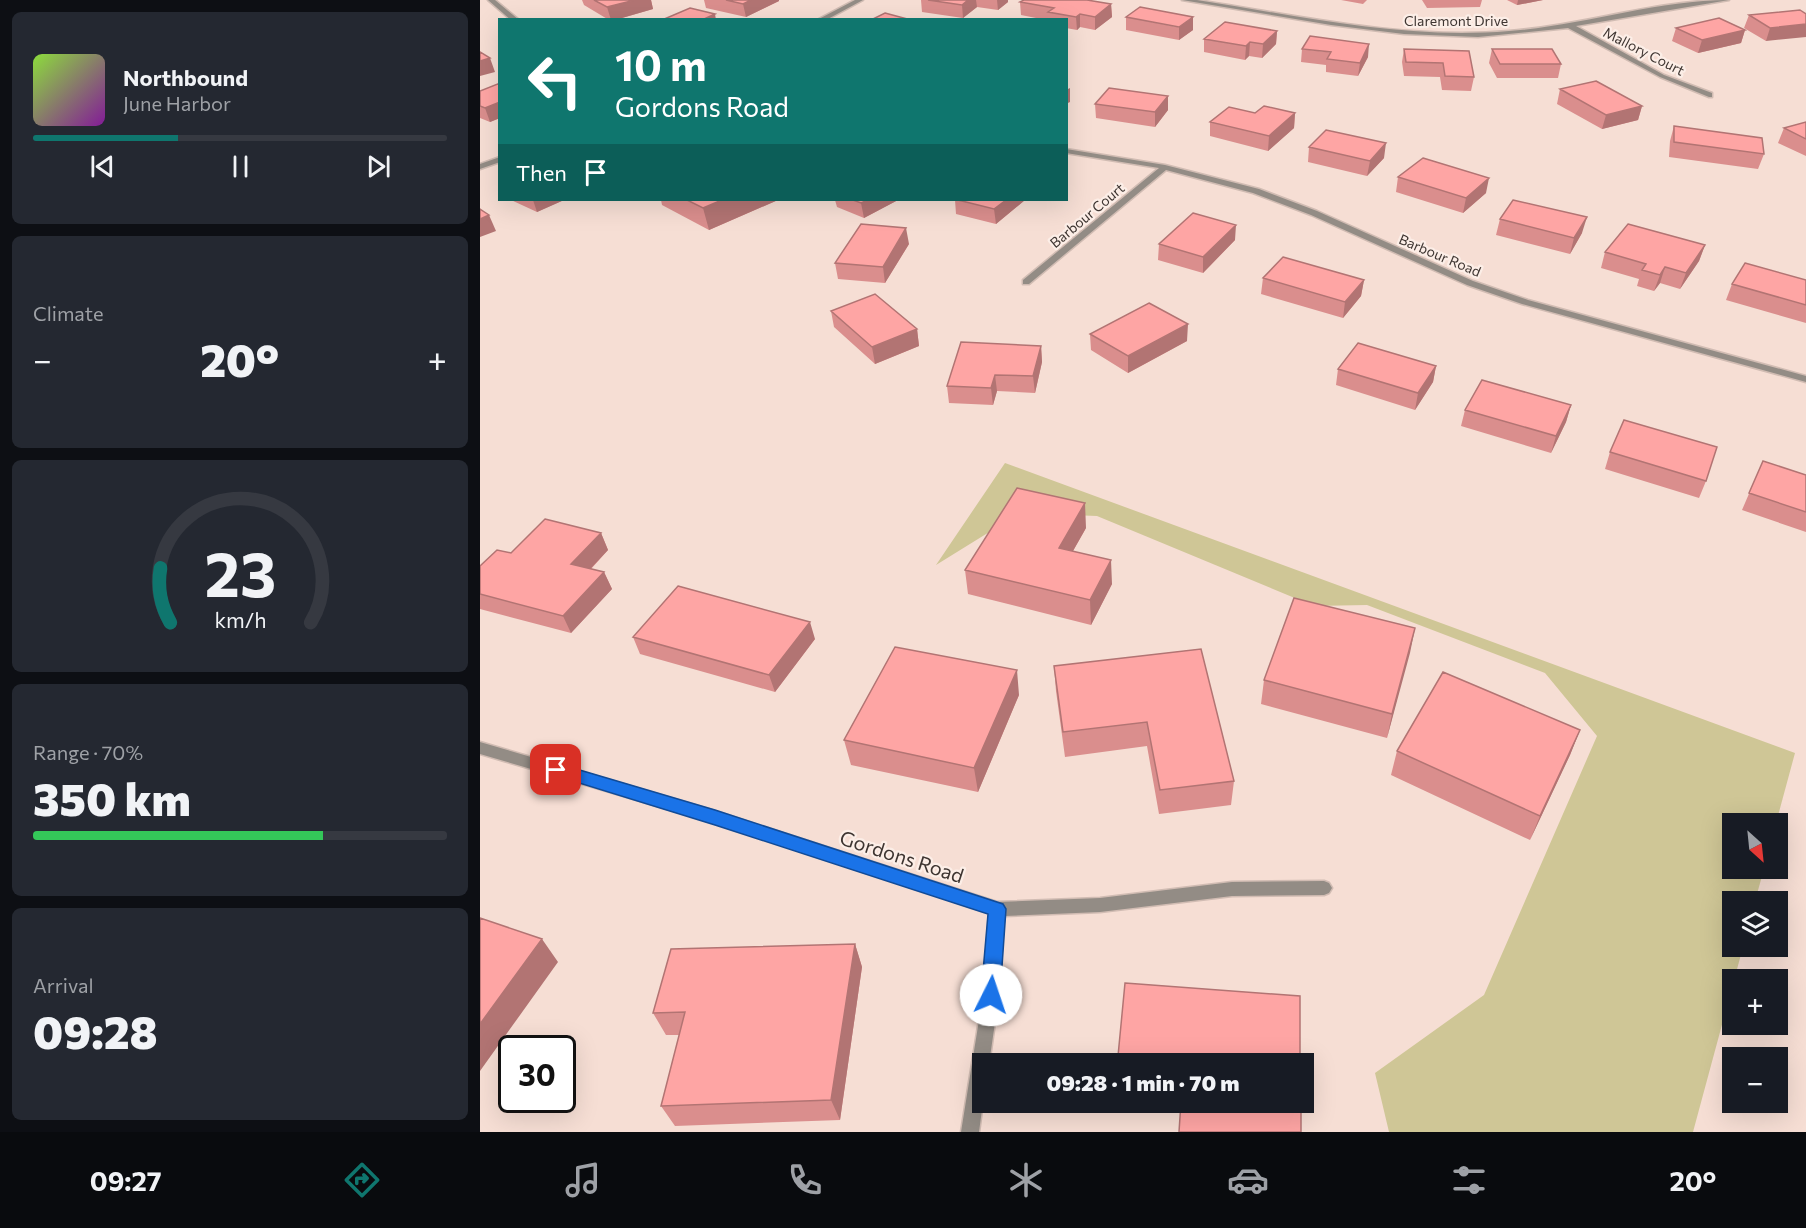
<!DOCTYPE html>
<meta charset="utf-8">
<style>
:root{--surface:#171b24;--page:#242831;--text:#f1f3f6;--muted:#9ea1a6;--line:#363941;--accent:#0f766e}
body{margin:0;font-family:Commissioner,sans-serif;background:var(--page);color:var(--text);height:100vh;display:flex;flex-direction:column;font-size:22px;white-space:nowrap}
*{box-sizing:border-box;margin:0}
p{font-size:20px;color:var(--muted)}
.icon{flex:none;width:33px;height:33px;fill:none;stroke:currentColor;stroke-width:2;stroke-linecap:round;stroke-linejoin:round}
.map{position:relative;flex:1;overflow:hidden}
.details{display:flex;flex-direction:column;gap:12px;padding:12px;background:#0d0f14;width:480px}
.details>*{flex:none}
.banner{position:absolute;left:18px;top:18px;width:570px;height:183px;border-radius:0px;box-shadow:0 6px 24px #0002;background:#0f766e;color:#fff;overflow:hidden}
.needle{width:39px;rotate:153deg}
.controls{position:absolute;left:1242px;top:813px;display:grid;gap:12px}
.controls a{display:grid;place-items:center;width:66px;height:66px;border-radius:0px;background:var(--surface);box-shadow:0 6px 24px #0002;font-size:30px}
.speed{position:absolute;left:18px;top:1035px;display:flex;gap:12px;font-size:30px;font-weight:700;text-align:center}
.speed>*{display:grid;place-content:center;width:78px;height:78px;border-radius:50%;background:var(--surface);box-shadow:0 6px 24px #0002;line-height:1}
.speed .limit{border:3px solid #111;border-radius:9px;background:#fff;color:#111}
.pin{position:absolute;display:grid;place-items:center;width:51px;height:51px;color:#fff;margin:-26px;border-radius:12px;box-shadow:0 3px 9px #0006}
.me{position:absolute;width:66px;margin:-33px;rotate:4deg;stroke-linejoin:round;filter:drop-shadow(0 0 4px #0008)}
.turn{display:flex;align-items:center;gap:21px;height:126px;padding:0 18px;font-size:27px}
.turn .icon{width:78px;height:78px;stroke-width:2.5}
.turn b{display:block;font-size:42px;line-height:51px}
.then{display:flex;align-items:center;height:57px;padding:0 18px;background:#0003;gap:12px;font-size:22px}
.big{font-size:45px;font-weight:800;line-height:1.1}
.details .widget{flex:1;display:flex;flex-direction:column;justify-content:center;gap:9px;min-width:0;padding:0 21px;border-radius:9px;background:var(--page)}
.details .dial{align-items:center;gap:0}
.dial svg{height:156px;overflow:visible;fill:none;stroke:var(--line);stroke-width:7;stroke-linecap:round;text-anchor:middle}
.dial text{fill:var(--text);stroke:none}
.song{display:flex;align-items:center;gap:18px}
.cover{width:72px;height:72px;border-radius:9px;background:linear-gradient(135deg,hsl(90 70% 55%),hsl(290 70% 35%))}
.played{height:6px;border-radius:3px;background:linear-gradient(90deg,var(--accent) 35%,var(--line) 35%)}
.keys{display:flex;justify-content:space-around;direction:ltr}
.heat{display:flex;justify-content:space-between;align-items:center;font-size:33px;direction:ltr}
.charge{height:9px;border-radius:4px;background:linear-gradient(90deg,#34c759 70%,var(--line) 0)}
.trip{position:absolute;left:492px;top:1053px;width:342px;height:60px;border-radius:0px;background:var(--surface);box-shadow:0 6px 24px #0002;font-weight:800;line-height:60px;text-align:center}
.tabs{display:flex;height:96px;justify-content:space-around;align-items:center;background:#090b0e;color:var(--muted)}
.tabs .icon{width:42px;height:42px}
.tabs .selected{color:var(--accent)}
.tabs b{font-size:27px;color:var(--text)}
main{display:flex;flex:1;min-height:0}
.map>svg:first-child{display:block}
</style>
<main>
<section class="details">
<div class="widget">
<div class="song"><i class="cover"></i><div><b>Northbound</b><p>June Harbor</p></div></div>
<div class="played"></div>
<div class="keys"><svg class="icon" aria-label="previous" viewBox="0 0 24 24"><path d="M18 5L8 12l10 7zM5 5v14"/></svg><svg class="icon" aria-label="pause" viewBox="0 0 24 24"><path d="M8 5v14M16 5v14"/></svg><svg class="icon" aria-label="next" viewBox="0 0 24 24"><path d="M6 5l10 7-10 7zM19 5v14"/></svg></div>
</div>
<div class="widget"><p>Climate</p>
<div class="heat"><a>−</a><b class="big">20°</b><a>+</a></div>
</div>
<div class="widget dial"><svg viewBox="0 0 100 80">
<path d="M14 69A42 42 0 1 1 86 69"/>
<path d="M14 69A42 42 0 0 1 9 41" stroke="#0f766e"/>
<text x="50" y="56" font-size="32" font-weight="700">23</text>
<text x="50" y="72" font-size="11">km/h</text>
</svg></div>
<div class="widget"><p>Range · 70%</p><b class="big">350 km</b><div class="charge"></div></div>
<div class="widget"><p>Arrival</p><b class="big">09:28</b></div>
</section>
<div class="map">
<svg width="1326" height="1132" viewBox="0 0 1326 1132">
<rect width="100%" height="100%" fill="#f6ded4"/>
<path fill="#cfc696" d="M525 463 1315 753 1296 823 1252 824V868L1284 869 1275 901 1252 902V946L1263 947 1213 1132H909L895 1073 1004 995 1117 736 1065 673 887 605 834 606 617 516 540 513 456 565Z"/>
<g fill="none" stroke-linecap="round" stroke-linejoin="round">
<g stroke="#d1bcb3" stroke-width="3">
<path id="minor" d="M8 0H15L39 20H31Z
M375 0H383L346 20H337Z
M702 0H717C820 16 924 40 1029 31 1102 26 1175 0 1249 0L1096 26 1184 75 1232 93V97H1229L1180 77 1088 28 998 37 924 34 851 25Z
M586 149 685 165 779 189 837 211 993 281 1048 300 1326 376V382L1042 304 987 285 831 215 773 193 686 170 549 284H543V280L679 168 586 153Z
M20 157V162L0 169V164Z
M0 742 235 811 517 902 620 898 752 882 844 881 849 883 852 888 849 893 844 895 752 896 620 912 524 916 519 995 509 1064H502L503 1102 499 1132H481L503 995 509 913 235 823 0 754Z"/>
</g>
<use href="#minor" fill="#938c85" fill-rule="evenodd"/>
</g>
<path fill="#da8e8d" d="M102 0H171L173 9 135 20H129L104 5Z
M224 0H299V1L266 17 226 8Z
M441 0H528V2L518 10 497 7 483 18 442 12Z
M861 0H887L883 4Z
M942 0H1002L1000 7 947 8Z
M1027 0H1063L1037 5Z
M540 2 631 4 632 17 615 30 600 27 597 30 586 28V20H566L541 15Z
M1320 10 1286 41 1264 28 1269 15Z
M646 17 713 30 699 40 646 30Z
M1196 28 1265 30 1261 43 1218 53 1192 41Z
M797 31 796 44 782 58 769 56 765 60 724 52V39Z
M822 49 888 57 878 76 846 72V65L821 62Z
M924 49 989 51 994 77 991 91 962 90 960 77 924 76 922 62Z
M1012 49 1081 64 1078 78H1017L1009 63Z
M20 83V118L10 122 0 118V91Z
M1080 89 1162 106 1158 120 1122 129 1077 104Z
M688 96V110L675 127 616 118 615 104Z
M815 113 814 128 788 151 730 136V122Z
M1326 122V156L1298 143 1304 128Z
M1194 126 1284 154 1278 169 1189 157 1190 141Z
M829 147 904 158 887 176 828 162Z
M918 177 1006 193 983 213 916 192Z
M31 200H84L57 212Z
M181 200H298L229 230 182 205Z
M355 200H418L384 218 357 207Z
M475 200H545L516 224 476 214Z
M1020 219 1102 233 1090 254 1016 235Z
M755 240 723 273 678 260 679 244Z
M429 244 405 283 358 279 355 263Z
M1225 245 1219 261 1200 289 1180 283 1174 291 1157 286 1159 279 1121 268 1125 252Z
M783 278 884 280 881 296 863 318 781 294Z
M1326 280V323L1246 300 1252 284Z
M351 311 437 329 439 346 395 364 354 327Z
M610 334 707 341 648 373 611 350Z
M561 346 562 362 555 393 517 391 513 405 469 403 467 386Z
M956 366 953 382 935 410 856 385 858 369Z
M1091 405 1086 422 1071 453 981 426 985 410Z
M1130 452 1226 481 1219 498 1125 469Z
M1283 461 1326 475V532L1262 510Z
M606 528 593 551 632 584 611 625 488 594 485 570Z
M121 533 128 550 111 569 124 572 132 589 91 633 0 609V566L31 553Z
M935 628 907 738 781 704 784 680Z
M153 637 335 639 295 692 160 654Z
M721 649 754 781 751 805 679 814 667 746 585 757 576 691 574 666Z
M539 695 498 792 371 765 364 740Z
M1100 730 1090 755 1050 840 911 775 917 751Z
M375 944 382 967 360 1120 195 1126 181 1106 199 1035H186L173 1013Z
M638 1056 820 1064H638Z"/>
<path fill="#b27473" d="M155 0H171L173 9 135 20H131L127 7Z
M271 0H299V1L266 17 263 4Z
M488 0H496L497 7 483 18 482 5Z
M517 0H528V2L518 10Z
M1038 0H1063L1037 5Z
M631 4 632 17 615 30V17Z
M235 14 236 20H222Z
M600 14V27L597 30 596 17Z
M713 17V30L699 40V27Z
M1326 24V37L1286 41 1290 28Z
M1265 30 1261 43 1218 53 1222 40Z
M797 31 796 44 782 58 783 44Z
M770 42 769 56 765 60 766 46Z
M889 44 888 57 878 76 880 63Z
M10 58 15 72 0 76V61Z
M590 88V102L586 104V90Z
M688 96V110L675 127V112Z
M20 102V118L10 122 5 108Z
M1162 106 1158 120 1122 129 1126 115Z
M815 113 814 128 788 151 789 136Z
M906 143 904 158 887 176 890 161Z
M1009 178 1006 193 983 213 986 198Z
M53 200H84L57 212Z
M242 200H298L229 230 223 208Z
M388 200H418L384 218 381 203Z
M526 200H545L516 224 514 209Z
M9 215 16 231 0 237V219Z
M1107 217 1102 233 1090 254 1094 238Z
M756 225 755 240 723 273V257Z
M426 228 429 244 405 283 403 267Z
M1225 245 1219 261 1200 289 1206 273Z
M1185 267 1180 283 1174 291 1180 275Z
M884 280 881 296 863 318 865 302Z
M708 324 707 341 648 373V356Z
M437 329 439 346 395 364 392 347Z
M561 346 562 362 555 393 553 376Z
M956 366 953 382 935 410 938 393Z
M515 375 517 391 513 405 511 388Z
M1091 405 1086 422 1071 453 1076 436Z
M605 503 606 528 581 572 579 548Z
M121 533 128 550 99 581 91 564Z
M631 560 632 584 611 625 610 600Z
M124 572 132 589 91 633 83 616Z
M330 622 335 639 295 692 289 675Z
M935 628 930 653 907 738 912 714Z
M537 670 539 695 498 792 494 768Z
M1100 730 1090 755 1050 840 1060 816Z
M62 939 78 962 0 1071V1024Z
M375 944 382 967 360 1120 351 1100Z"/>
<path fill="#fea5a4" stroke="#b27473" stroke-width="1.5" d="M114 0H155L127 7Z
M246 0H271L263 4Z
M448 0H488L482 5Z
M544 0H607L631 4 615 17 600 14 596 17 568 12 574 8 540 2Z
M660 7 713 17 699 27 646 17Z
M210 8 235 14 222 20H182Z
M1320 10 1326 14V24L1290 28 1269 15Z
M405 13 431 20H391Z
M1239 18 1265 30 1222 40 1196 28Z
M745 22 797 31 783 44 770 42 766 46 724 39Z
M830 36 889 44 880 63 847 59 851 52 822 49Z
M924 49 989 51 994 77 965 76 963 63 926 62Z
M1012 49H1072L1081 64H1020Z
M0 52 10 58 0 61Z
M1116 81 1162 106 1126 115 1080 89Z
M20 83V102L5 108 0 106V91Z
M629 88 688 96 675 112 615 104Z
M784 106 815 113 789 136 730 122 749 107 775 113Z
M1326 122V139L1304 128Z
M1194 126 1282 138 1284 154 1194 142Z
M846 130 906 143 890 161 829 147Z
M943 158 1009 178 986 198 918 177Z
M207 200H242L223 208Z
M373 200H388L381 203Z
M478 200H526L514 209Z
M1033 200 1107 217 1094 238 1020 219Z
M0 209 9 215 0 219Z
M713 213 756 225 723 257 679 244Z
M381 224 426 228 403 267 355 263Z
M1148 224 1225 245 1206 273 1185 267 1180 275 1162 270 1166 264 1125 252Z
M803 257 884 280 865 302 783 278Z
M1265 263 1326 280V305L1252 284Z
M395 294 437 329 392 347 351 311Z
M669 303 708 324 648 356 610 334Z
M481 342 561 346 553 376 515 375 511 388 467 386Z
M878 343 956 366 938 393 858 369Z
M1002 380 1091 405 1076 436 985 410Z
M1144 420 1237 447 1226 481 1130 452Z
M1283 461 1326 475V512L1269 493Z
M537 488 605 503 579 548 631 560 610 600 485 570Z
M65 519 121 533 91 564 124 572 83 616 0 594V566L17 550 31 553Z
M198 586 330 622 289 675 153 637Z
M814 598 935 628 912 714 784 680Z
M415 647 537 670 494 768 364 740Z
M721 649 754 781 680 790 667 722 583 732 574 666Z
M963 672 1100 730 1060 816 917 751Z
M0 918 62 939 0 1024Z
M375 944 351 1100 181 1106 205 1012 173 1013 191 949Z
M645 983 820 996V1064H703V1062L638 1056Z
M701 1102H821V1132H699Z"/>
<path fill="#1a73e8" stroke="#114b97" stroke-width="1.5" d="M76 763 235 810 523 904 526 909 520 995 517 1002 511 1004 504 1002 501 995 508 914 235 825 70 774 68 770 70 765Z"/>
<g text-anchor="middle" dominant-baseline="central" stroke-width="4.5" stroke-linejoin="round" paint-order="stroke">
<g font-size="14" fill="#3e3531" stroke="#fceee7">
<text x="976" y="20">Claremont Drive</text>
<text transform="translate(1164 51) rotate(27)">Mallory Court</text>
<text transform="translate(607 215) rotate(-40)">Barbour Court</text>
<text transform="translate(960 255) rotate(23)">Barbour Road</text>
</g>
<g font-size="20" fill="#3e3531" stroke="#fceee7">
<text transform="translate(422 856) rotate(18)">Gordons Road</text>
</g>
</g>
</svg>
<div class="controls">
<a><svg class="needle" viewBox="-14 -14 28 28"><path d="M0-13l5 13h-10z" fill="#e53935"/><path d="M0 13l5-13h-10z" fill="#9ea1a6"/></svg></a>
<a><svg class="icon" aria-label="layers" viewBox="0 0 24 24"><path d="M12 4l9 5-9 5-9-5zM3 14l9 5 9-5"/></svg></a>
<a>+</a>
<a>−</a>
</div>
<div class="speed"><div class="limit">30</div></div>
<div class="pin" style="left:76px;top:770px;background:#d93025"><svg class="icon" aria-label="arrive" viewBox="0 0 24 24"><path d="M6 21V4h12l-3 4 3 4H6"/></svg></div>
<svg class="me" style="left:511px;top:995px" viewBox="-20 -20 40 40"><circle r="19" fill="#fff"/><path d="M0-13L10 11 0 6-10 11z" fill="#1a73e8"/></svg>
<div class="trip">09:28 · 1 min · 70 m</div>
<div class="banner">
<div class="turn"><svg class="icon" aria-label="left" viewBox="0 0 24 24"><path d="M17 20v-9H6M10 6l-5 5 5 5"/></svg><div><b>10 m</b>Gordons Road</div></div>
<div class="then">Then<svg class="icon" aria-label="arrive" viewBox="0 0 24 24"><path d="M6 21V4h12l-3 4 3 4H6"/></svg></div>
</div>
</div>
</main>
<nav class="tabs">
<b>09:27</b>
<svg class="icon selected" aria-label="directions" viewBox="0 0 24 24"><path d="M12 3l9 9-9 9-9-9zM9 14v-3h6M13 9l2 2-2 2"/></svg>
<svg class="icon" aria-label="music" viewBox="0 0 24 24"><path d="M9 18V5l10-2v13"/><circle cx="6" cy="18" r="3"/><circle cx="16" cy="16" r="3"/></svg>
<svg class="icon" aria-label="phone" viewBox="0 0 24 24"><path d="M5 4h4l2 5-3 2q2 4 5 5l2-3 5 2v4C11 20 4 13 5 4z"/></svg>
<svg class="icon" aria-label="climate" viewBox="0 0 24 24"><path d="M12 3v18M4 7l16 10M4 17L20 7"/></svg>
<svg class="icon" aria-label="car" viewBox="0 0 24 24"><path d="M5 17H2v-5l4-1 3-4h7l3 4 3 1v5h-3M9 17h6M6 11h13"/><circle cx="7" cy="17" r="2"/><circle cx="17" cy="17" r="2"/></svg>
<svg class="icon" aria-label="filters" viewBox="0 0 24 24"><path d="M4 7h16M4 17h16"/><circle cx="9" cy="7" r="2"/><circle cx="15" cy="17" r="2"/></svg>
<b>20°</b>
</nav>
